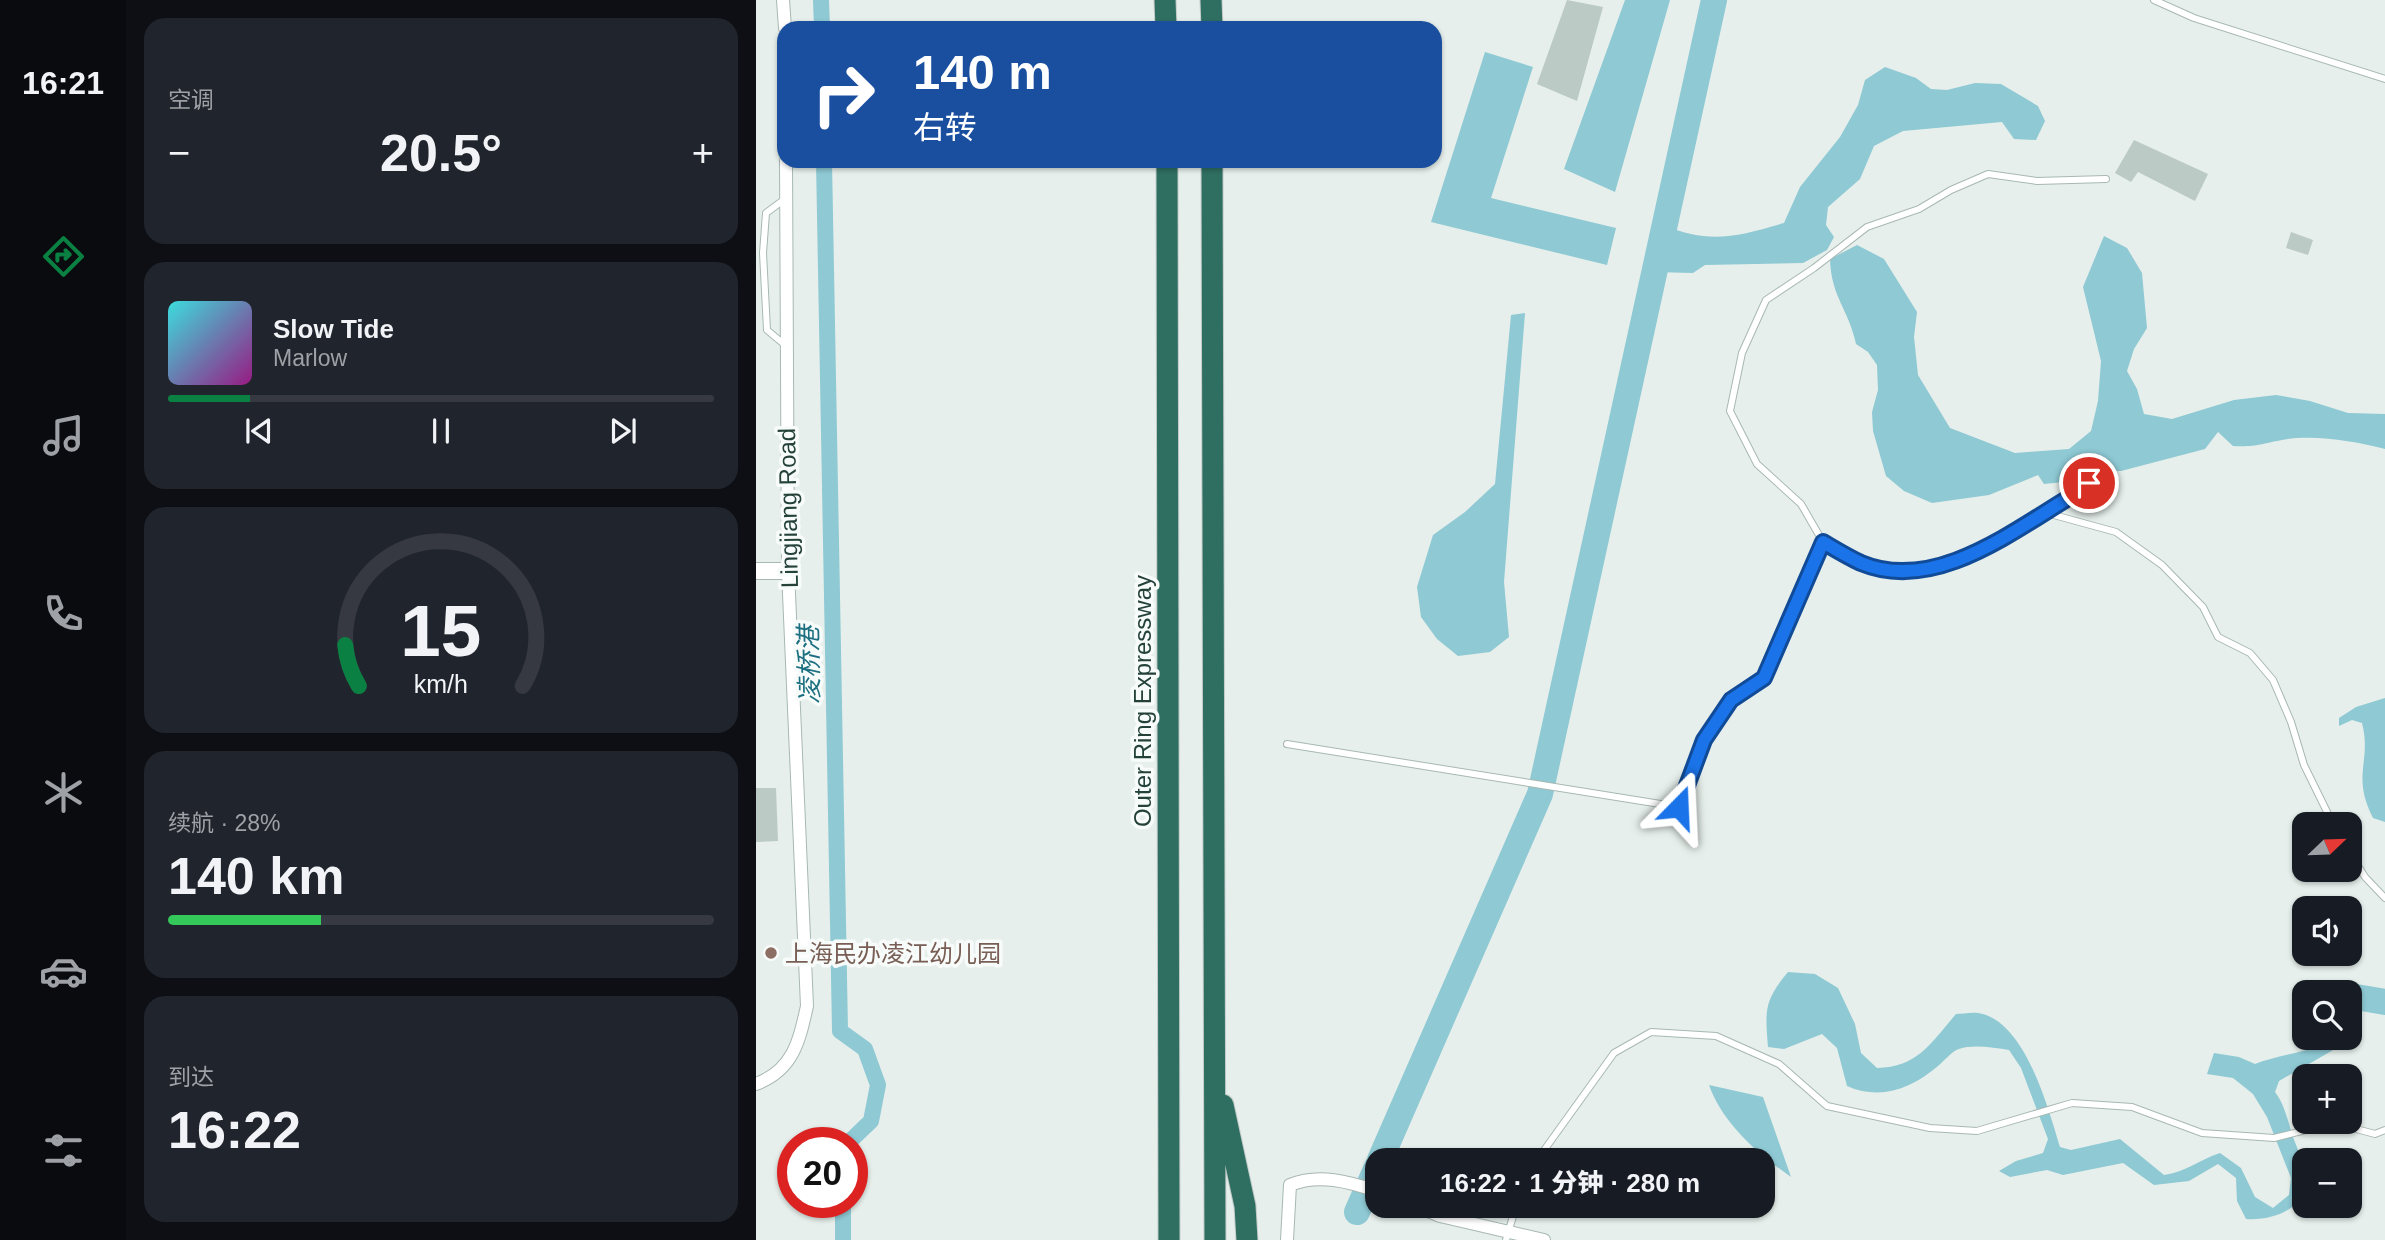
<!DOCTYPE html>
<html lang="zh">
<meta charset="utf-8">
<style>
:root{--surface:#171b24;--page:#20242c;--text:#f1f3f6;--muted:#9ea1a6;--line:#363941;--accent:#0b8043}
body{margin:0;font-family:Arial,"Noto Sans SC",sans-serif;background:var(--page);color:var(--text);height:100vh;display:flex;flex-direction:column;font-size:26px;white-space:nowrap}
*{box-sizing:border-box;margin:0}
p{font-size:23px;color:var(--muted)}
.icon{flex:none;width:38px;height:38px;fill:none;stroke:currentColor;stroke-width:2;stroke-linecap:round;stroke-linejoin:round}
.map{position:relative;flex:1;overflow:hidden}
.details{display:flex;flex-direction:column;gap:18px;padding:18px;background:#0d0f14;width:630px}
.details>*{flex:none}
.hud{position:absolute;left:21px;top:21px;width:665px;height:147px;border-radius:21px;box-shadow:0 2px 5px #0004;background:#1a4fa0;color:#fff;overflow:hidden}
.needle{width:46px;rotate:67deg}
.buttons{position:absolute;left:1536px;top:812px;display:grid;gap:14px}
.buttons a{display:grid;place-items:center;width:70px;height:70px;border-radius:14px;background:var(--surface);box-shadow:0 2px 5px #0004;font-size:35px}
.speed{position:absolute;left:21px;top:1127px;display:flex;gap:14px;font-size:35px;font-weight:700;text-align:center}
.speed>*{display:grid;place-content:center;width:91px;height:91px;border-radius:50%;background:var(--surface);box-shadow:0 2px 5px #0004;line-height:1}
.speed .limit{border:10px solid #d22;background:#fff;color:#111}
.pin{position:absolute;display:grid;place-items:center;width:60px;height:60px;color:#fff;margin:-30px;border:4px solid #fff;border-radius:50%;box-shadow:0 2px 7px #0007}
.me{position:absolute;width:77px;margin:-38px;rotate:21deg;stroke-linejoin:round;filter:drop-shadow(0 0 5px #0008)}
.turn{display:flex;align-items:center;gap:24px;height:147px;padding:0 21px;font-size:32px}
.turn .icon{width:91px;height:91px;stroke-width:2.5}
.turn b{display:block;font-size:49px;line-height:60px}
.big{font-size:52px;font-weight:800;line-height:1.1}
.details .card{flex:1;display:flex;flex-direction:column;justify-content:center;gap:10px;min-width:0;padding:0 24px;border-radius:21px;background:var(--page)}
.details .dial{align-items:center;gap:0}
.dial svg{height:182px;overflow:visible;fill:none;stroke:var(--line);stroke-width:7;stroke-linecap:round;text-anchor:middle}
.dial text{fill:var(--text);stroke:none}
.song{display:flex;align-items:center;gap:21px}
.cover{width:84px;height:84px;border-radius:10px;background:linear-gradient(135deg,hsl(180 70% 55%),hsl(310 70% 35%))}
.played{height:7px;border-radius:4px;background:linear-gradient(90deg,var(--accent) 15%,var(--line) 15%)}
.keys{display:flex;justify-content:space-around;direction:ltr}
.heat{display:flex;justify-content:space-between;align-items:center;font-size:38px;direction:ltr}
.charge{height:10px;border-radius:5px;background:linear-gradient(90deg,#34c759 28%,var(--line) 0)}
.trip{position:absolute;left:609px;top:1148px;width:410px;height:70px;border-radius:21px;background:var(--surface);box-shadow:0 2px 5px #0004;font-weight:800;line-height:70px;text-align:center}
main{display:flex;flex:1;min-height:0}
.tabs{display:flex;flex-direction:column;width:126px;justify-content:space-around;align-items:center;background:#090b0e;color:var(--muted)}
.tabs .icon{width:49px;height:49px}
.tabs .selected{color:var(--accent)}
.tabs b{font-size:32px;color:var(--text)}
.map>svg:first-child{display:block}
</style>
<main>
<nav class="tabs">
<b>16:21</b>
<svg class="icon selected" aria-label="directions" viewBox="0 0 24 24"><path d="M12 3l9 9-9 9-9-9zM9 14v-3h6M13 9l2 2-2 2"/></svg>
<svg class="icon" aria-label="music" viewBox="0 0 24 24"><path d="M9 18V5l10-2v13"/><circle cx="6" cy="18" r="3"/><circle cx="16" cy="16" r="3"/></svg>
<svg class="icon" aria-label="phone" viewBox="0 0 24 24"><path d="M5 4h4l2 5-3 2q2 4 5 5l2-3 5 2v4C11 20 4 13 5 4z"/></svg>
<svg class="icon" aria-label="climate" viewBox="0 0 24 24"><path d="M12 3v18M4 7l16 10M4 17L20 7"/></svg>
<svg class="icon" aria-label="car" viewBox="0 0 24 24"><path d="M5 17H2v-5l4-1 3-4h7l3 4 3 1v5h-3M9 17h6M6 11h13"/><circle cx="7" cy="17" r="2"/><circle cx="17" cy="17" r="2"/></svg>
<svg class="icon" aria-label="filters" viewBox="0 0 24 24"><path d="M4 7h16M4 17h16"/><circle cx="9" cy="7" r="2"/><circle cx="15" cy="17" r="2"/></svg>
</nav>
<section class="details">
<div class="card"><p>空调</p>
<div class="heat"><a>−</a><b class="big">20.5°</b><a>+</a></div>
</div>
<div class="card">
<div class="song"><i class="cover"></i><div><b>Slow Tide</b><p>Marlow</p></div></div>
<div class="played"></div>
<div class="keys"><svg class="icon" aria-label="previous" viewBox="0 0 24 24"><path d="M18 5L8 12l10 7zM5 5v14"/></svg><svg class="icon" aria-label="pause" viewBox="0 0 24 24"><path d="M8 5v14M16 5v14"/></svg><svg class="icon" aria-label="next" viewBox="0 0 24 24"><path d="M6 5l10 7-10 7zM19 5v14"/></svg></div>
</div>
<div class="card dial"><svg viewBox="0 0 100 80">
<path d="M14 69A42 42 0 1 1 86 69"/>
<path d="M14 69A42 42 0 0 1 8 51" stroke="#0b8043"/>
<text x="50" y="56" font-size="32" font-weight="700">15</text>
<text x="50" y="72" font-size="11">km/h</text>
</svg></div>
<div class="card"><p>续航 · 28%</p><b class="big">140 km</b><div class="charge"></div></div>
<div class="card"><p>到达</p><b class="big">16:22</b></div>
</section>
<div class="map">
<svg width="1629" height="1240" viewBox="0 0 1629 1240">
<rect width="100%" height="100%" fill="#e6efeb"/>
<path fill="#8ec9d4" d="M869 0H914L859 192 808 169Z
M729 52 777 67 735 198 860 228 851 265 675 222Z
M1129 67 1160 78 1175 89 1191 90 1219 83 1245 84 1282 106 1289 121 1280 140 1258 139 1246 122 1147 131 1118 146 1104 179 1072 207 1070 225 1078 237 1071 250 1047 263 949 265 937 273 898 272 908 225C954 245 982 236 1028 223L1044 187 1084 137 1102 105 1109 80Z
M1348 236 1371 248 1386 273 1391 328 1378 349 1371 371 1381 389 1388 414 1416 419 1478 400 1520 395 1554 401 1592 413 1629 414V449C1598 441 1557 434 1526 440 1504 444 1501 447 1477 446L1462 432 1449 449 1365 471 1325 472 1318 481 1288 484 1282 475 1233 495 1176 503 1148 491 1130 476 1117 431 1116 412 1122 390 1121 365 1112 352 1100 344C1093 310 1075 297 1074 259L1101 245 1128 259 1161 312 1158 337 1162 375 1194 428 1259 453 1313 449 1335 431 1342 401 1345 361 1327 287Z
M769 313 748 582 753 637 734 652 702 656 681 639 665 617 661 587 677 535 709 512 739 484 755 315Z
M1629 698V822L1617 818C1595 775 1616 761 1606 723L1596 720 1583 726V718L1600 707Z
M1032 972 1059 974 1082 988 1099 1024 1105 1053 1121 1068C1162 1067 1175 1043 1200 1014 1206 1014 1215 1012 1222 1013 1269 1020 1292 1108 1304 1147L1315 1150 1364 1139 1408 1175C1430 1172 1443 1160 1464 1153L1485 1168 1499 1197 1517 1208 1533 1195 1535 1178 1511 1117 1497 1094 1477 1078 1451 1074 1458 1053 1483 1057 1499 1064C1522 1055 1546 1053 1570 1044L1571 1038H1585L1586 1045 1523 1081 1519 1092C1529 1105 1532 1122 1537 1137 1541 1148 1547 1161 1549 1173 1554 1208 1518 1221 1490 1219L1481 1201 1480 1178 1462 1164 1433 1181 1398 1185 1367 1163 1307 1175 1291 1170 1254 1177 1243 1171 1260 1161 1287 1153 1292 1139 1265 1068 1253 1050C1238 1048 1218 1044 1203 1049 1196 1051 1188 1061 1182 1066 1156 1088 1125 1101 1091 1086L1081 1048 1066 1034 1028 1049 1012 1047C1009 1010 1008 1001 1032 972Z
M953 1085 1007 1097 1035 1177C1002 1154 967 1124 953 1085Z"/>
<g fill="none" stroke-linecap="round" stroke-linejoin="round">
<path stroke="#8ec9d4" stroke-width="16" d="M65 0 66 28
M68 161 84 1031 109 1049 122 1085 115 1121 92 1143
M87 1202V1240"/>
<path stroke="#8ec9d4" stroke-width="26" d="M1594 996 1629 1002
M624 1160 784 794 958 0
M601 1212 621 1167"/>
</g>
<path fill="#bbcac4" d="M811 0 847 7 821 101 781 84Z
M1378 140 1452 174 1439 201 1382 172 1375 182 1359 173Z
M1535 232 1557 240 1552 255 1530 248Z
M0 788H20L22 841 0 842Z"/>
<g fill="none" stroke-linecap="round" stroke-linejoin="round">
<g stroke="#a8b8b2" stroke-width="8">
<path id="service" d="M1398 0 1438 18 1629 79
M29 199 10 213 7 253 11 330 29 345
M1287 512 1360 532 1406 565 1447 607 1462 637 1494 653 1517 680 1535 722 1548 765 1577 824
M1067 542 1106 563 1138 570 1189 566 1319 494 1347 471
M531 744 923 807 948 740 975 700 1008 678 1067 542 1045 504 1001 464 974 411 986 353 1010 300 1058 268 1111 227 1163 209 1195 190 1232 174 1281 181 1350 179
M1594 853 1609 877 1629 898
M781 1160 858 1053 895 1032 960 1036 1023 1064 1071 1106 1174 1128 1221 1131 1316 1103 1376 1107 1446 1133 1518 1138 1578 1123 1619 1134 1629 1130
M750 1240 760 1206"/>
</g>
<g stroke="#a8b8b2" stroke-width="14">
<path id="minor" d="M27 0 29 28
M0 1084C37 1070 43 1042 51 1006L32 571 30 161
M660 1206 684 1216 788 1240
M531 1240 534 1185C563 1173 593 1182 621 1191"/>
</g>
<g stroke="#a8b8b2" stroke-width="18">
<path id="tertiary" d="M0 571H32"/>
</g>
<g stroke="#c2cac8" stroke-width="23">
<path id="motorway" d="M409 0 410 28
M455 0 456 28
M411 161 413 1240
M456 161 459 1240
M467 1105 489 1206 491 1240"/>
</g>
<use href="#service" stroke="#fff" stroke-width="6"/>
<use href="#minor" stroke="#fff" stroke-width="12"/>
<use href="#tertiary" stroke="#fff" stroke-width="16"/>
<use href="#motorway" stroke="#2f6f62" stroke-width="21"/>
</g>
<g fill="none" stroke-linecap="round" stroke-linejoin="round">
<g stroke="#114b97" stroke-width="18">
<path id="route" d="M923 807 948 740 975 700 1008 678 1067 542C1079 549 1092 557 1105 563 1179 594 1258 530 1319 494L1333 483"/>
</g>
<use href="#route" stroke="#1a73e8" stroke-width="12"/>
</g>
<circle fill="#8d6e63" stroke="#f7fbf9" stroke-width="2.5" cx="15" cy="953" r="7"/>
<g text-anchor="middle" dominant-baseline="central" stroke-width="7" stroke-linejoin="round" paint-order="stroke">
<g font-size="24" fill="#24423a" stroke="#f7fbf9">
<text transform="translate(32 508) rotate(-91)">Lingjiang Road</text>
<text transform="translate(386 701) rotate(-90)">Outer Ring Expressway</text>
</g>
<g font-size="24" fill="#785e54" stroke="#f7fbf9" text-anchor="start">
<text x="29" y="953">上海民办凌江幼儿园</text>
</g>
<g font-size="26" font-style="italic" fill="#1c6f80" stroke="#f7fbf9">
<text transform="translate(53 665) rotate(-91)">凌桥港</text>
</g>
</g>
</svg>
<div class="buttons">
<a><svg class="needle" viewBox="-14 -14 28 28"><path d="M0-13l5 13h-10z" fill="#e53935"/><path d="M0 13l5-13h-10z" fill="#9ea1a6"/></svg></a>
<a><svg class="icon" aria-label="sound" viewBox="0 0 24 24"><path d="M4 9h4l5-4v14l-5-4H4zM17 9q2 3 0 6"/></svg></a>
<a><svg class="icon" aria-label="search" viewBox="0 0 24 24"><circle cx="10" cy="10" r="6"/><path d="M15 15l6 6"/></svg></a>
<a>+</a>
<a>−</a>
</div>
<div class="speed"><div class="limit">20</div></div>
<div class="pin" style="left:1333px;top:483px;background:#d93025"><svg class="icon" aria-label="arrive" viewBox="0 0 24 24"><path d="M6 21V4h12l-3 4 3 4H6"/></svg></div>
<svg class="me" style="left:923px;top:807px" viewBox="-20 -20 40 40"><path d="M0-17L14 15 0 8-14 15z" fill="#1a73e8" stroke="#fff" stroke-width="4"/></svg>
<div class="trip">16:22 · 1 分钟 · 280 m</div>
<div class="hud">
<div class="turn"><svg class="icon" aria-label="right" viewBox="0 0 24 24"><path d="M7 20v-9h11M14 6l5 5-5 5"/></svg><div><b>140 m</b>右转</div></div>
</div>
</div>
</main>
